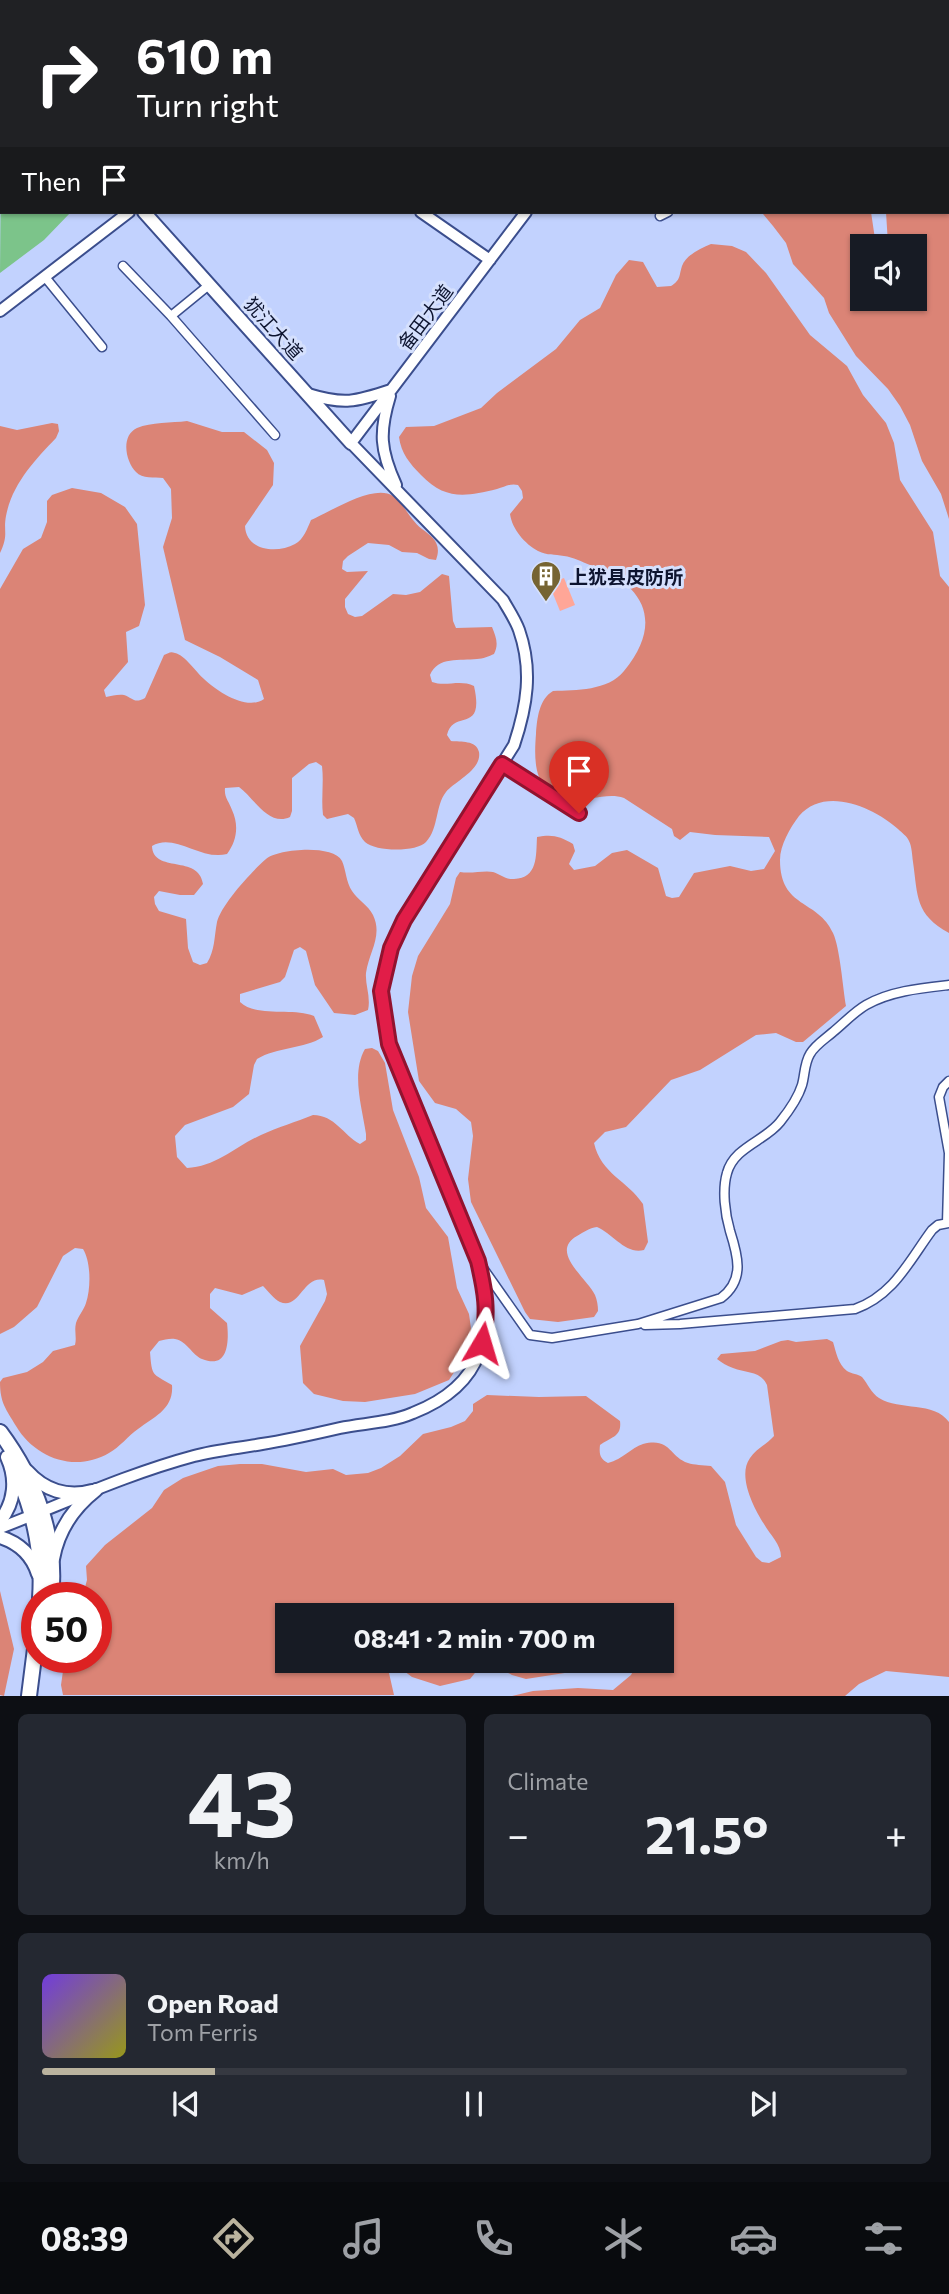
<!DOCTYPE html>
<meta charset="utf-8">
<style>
:root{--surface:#171b24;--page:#242831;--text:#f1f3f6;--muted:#9ea1a6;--line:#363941;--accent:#bab39e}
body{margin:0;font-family:Commissioner,"Noto Sans SC",sans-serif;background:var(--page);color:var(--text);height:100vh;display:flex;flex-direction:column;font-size:26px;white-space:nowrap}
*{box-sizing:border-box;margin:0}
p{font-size:23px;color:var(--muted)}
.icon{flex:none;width:38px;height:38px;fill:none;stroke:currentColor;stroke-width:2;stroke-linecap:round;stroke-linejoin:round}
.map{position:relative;height:1696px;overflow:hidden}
.details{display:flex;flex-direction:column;gap:18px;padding:18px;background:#0d0f14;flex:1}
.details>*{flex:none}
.banner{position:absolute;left:0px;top:0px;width:950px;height:214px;box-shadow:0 2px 5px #0004;background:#202124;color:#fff;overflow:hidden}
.buttons{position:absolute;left:850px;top:234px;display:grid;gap:14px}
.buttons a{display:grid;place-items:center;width:77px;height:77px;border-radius:0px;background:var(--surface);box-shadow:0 2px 5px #0004;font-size:35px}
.speed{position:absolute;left:21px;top:1582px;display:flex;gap:14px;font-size:35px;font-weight:700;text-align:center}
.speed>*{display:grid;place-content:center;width:91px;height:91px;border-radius:50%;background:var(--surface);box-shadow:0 2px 5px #0004;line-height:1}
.speed .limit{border:10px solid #d22;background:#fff;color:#111}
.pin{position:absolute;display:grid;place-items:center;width:60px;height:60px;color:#fff;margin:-72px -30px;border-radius:50% 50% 50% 0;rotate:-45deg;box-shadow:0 0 7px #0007}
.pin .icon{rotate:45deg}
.me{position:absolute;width:77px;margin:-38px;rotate:7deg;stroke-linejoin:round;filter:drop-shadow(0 0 5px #0008)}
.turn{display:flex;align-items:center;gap:24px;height:147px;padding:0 21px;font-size:32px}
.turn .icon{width:91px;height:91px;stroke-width:2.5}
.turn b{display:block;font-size:49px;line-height:60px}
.then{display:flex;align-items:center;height:66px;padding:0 21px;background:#0003;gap:14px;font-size:26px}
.big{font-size:52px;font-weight:700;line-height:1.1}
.details .card{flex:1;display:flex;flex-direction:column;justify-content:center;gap:10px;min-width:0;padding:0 24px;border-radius:10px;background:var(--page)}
.details .dial{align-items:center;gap:0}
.dial b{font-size:91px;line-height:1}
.song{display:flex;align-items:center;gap:21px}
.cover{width:84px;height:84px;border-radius:10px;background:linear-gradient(135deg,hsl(260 70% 55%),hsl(60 70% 35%))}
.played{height:7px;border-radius:4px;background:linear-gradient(90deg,var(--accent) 20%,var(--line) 20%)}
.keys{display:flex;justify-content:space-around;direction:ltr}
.heat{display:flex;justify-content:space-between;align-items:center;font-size:38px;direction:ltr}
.details .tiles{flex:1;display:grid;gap:18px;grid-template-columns:1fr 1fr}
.card:last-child{grid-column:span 2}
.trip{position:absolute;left:275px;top:1603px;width:399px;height:70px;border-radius:0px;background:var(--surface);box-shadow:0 2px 5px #0004;font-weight:700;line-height:70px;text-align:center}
.dock{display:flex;height:112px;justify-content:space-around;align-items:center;background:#090b0e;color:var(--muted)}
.dock .icon{width:49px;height:49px}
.dock .on{color:var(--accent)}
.dock b{font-size:32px;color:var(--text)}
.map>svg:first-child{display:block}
</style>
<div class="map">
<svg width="949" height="1696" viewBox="0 0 949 1696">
<rect width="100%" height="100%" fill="#c2d2fe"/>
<path fill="#ffa697" d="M564 578 575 605 560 611 549 584Z"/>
<path fill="#db8476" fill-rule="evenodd" d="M949 196V519L941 494 922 461 910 425 900 406 888 389 856 356 829 313 824 298 793 264 786 243 773 226 763 214 757 212H871L875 239 881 244H888L886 212H948ZM863 247H915V299H863Z
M711 244 732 246 746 252 766 273 810 335 847 366 863 395 886 423 894 443 900 480 933 532 940 576 949 587V933C915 914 918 897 913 862 912 855 912 847 909 841 907 836 902 833 898 829 875 808 825 785 799 816 790 828 780 845 780 860 780 909 818 899 833 933 840 948 843 989 846 1006L803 1042H796L776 1033 756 1035 700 1070 671 1080 626 1127 605 1132 594 1143C601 1174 627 1180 643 1204L648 1242 644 1250C626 1255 613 1234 597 1227 589 1228 584 1232 577 1236 549 1252 587 1278 595 1295 597 1300 598 1305 598 1311L594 1317 558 1322 530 1319 525 1312 471 1202 468 1179 473 1136 471 1122 456 1109 435 1103 419 1081 408 1012 412 976 418 956 450 904 456 878 460 872C472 874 484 870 493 872 500 874 506 880 514 879 538 878 536 856 537 837 552 834 560 836 573 844L575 851 569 864 574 870 595 866 612 853 627 850 658 868 666 896 672 898 679 897 694 873 730 866 751 871 764 869 775 851 769 837 715 835 690 832 680 840 674 836 672 829 624 798C613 794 602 797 592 798 577 799 544 793 539 777 534 764 535 747 536 734 537 719 539 699 553 691 576 690 608 691 624 671 664 623 645 584 590 565 582 562 573 557 564 556 554 554 548 556 538 551 525 544 512 529 510 514L523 498 522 491 518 485C510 483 505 487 497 489 465 497 445 500 421 475 410 464 401 453 399 437L406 427 434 426 481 408 497 393 556 349 580 320 600 308 616 275 629 260 643 262 657 287 671 286C681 280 679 275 682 266 686 255 701 248 711 244Z
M187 421 222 432H244L267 450 274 463 273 485 245 526C246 551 277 554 295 544 304 539 307 529 311 520 330 512 374 483 393 496 404 503 409 519 422 529 433 537 442 544 436 560L429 559 417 553 402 552 389 545 368 543 348 556 343 561 342 569 347 572 368 571 345 599V607L348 614 355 617 362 616 393 594 406 595 420 592 442 574 449 576 453 621 456 628 492 627C496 637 499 644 494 654 489 656 483 659 477 659 460 661 438 656 430 675L432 682C446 687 460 679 474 686 485 735 453 708 447 735L451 741C461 742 476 740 479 752 482 770 455 781 446 792 435 806 439 828 426 842 417 852 376 852 365 842 358 835 358 827 354 818L348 814 327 819 323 815C321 798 324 783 322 766L316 762 309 764 292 778V811L290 817C269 827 254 798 239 787L225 788C224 798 229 801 232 810 239 825 237 841 227 854 201 861 174 832 152 846 153 874 199 854 203 884L194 895H180L159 891 154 897 155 904 159 911 186 919 188 948 193 962 200 965 207 963C215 950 214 938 217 922 221 905 252 871 266 859 278 849 333 844 342 861 346 870 346 882 352 891 358 900 368 905 373 915 383 936 369 952 366 973 365 985 371 997 368 1010L355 1015 334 1013 315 985 306 951 300 947 294 950 285 977 280 982 240 994V1002C257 1018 292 1007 314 1016L323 1037C304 1049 277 1047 257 1059L254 1065 249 1094 233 1107 185 1125 175 1136 177 1157 187 1168C216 1167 236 1146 261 1135 278 1127 296 1122 313 1115 335 1115 343 1135 360 1144L366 1140V1134C362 1107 351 1073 365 1049L372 1048 378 1051 385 1063 393 1110 419 1177 426 1208 448 1237 457 1288 469 1314 473 1343 449 1380 415 1394 365 1402 343 1401 314 1394 303 1383 300 1346 325 1301 327 1294 324 1280C303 1275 300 1310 280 1302 274 1299 268 1291 263 1286L242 1295 215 1288 210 1294V1308L227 1323C229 1340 229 1370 202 1359 192 1355 187 1341 175 1339 170 1338 164 1340 159 1341L150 1352C152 1377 152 1373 172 1385 174 1409 154 1417 138 1429 128 1436 120 1447 109 1453 75 1473 35 1458 16 1426 6 1409 0 1403 0 1382L3 1378 27 1372 43 1362 53 1351 75 1345C77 1337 74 1331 76 1323 78 1316 84 1310 86 1303 91 1288 91 1262 83 1249L75 1248 63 1256 37 1307 14 1327 0 1334V589L23 549 41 538 47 522V501L52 495 72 488 101 493 125 507 137 524 145 605 139 626 126 632 128 662 104 690 106 697C112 696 118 694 124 695 133 698 134 704 145 698L164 655C169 653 170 651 175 653 185 655 196 672 204 679 218 692 247 711 264 699L258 680 220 657 185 640 163 547 172 518 171 489 163 478C155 477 142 479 136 472 126 462 120 436 137 428 151 422 172 423 187 421Z
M52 423 58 424 59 431 56 438C35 460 12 484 6 516 3 532 9 534 0 553V426L17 430Z
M827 1339 833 1342C836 1352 838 1364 847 1371 852 1374 858 1374 862 1377 868 1384 871 1393 879 1398 900 1411 934 1401 949 1422V1677L886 1671 859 1684 845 1696H512L533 1691 578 1688 613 1690 631 1675 634 1669 629 1663 526 1679 512 1675 499 1668 486 1666 479 1668 470 1679 440 1686 412 1677 400 1668 392 1667 389 1673 394 1695H63L61 1685 65 1657H96V1598H82L87 1580 86 1566 105 1545 152 1508 164 1490 183 1478 218 1466 240 1464H262L306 1472 333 1469 346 1475 368 1473 381 1468 400 1456 423 1434 451 1427 465 1421 473 1411V1404L487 1395 539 1397 586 1396 620 1421C622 1437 611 1437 600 1445 599 1454 600 1459 608 1463 623 1459 631 1448 643 1444 671 1437 669 1457 688 1463 694 1465 703 1465 711 1466L725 1482 736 1525 756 1557 762 1562 769 1563 781 1557C781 1544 770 1535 764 1524 754 1508 737 1476 750 1458 756 1449 767 1444 774 1436L767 1385C761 1371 746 1373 733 1368 727 1366 722 1363 717 1359L721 1354 755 1351 781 1341 788 1340 796 1342ZM662 1615V1661H287V1615Z
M0 1591 14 1649 4 1696 0 1695Z"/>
<path fill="#7cc48a" d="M55 0H330L53 2Z
M2 38V212H71L44 240 0 273Z"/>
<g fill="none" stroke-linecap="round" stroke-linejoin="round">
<path stroke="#7cc48a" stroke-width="12" d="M799 2 801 0"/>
<g stroke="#3b4e8d" stroke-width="11">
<path id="street" d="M742 0 744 2
M792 0 795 2
M816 2 818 0
M660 216 668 212
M123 266 171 316
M45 277 102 347
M209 285 171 316 275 435
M502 764 579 813
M947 1223 949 1153 939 1097 943 1087 949 1081
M480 1264 530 1335 552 1338 638 1324 721 1298C745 1280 738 1256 730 1231 725 1214 722 1190 727 1173 734 1147 765 1141 780 1122 788 1112 798 1098 802 1085 805 1075 804 1064 810 1054 815 1045 825 1039 833 1032 844 1023 854 1012 866 1005 890 991 922 988 949 985
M645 1325 680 1324 855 1309C894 1295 909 1261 932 1230L938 1225 949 1223"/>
</g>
<g stroke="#3b4e8d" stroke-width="14">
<path id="secondary" d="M397 2 400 0
M684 2 685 0
M421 212 490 260
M0 311 129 212
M308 394C344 405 355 402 391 390
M390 396C379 432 380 450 396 485
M0 1528C65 1503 127 1474 194 1456 216 1450 240 1448 262 1444 288 1440 314 1434 340 1428 364 1423 390 1423 413 1413 487 1384 494 1332 478 1261L389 1044 381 991 391 948 404 920 514 745C527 706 533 670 519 630 515 619 508 609 503 600L351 443 526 212"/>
</g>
<g stroke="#3b4e8d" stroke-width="16">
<path id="primary" d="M0 63 2 65
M144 212 351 443
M27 1471C44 1490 67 1498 92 1491
M0 1521C15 1502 17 1479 7 1457
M0 1537C19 1543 32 1555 38 1574
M53 1559C58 1531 73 1508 96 1490"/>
</g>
<g stroke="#3b4e8d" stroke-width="18">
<path id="highway" d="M0 1432C35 1479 58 1538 51 1598
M19 1479C35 1515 43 1558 40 1598
M29 1696 37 1633"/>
</g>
<use href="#street" stroke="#fff" stroke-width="8"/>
<use href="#secondary" stroke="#fff" stroke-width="10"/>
<use href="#primary" stroke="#fff" stroke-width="12"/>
<use href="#highway" stroke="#fff" stroke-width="14"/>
</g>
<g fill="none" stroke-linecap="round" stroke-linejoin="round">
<g stroke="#92132f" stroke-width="18">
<path id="route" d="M482 1343C489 1312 485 1291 478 1261L389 1044 381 991 391 948 404 920 502 764 579 813"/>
</g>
<use href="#route" stroke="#e11d48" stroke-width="12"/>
</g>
<defs>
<g id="building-pin" transform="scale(1.575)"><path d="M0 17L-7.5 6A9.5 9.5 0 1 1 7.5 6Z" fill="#766432" stroke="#d5e0fd"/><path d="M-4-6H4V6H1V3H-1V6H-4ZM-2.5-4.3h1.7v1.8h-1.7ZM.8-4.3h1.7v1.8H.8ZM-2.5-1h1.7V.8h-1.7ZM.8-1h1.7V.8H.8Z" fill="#fff"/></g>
</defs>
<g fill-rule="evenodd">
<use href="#building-pin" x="546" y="576"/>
</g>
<g text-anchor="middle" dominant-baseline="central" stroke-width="6" stroke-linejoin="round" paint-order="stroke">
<g font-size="19" fill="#0d142f" stroke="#d5e0fd">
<text transform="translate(425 317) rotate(-53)">备田大道</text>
<text transform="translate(274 328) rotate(48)">犹江大道</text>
</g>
<g font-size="19" font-weight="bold" fill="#0d142f" stroke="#d5e0fd" text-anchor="start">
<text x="569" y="576">上犹县皮防所</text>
</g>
</g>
</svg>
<div class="buttons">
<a><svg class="icon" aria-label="sound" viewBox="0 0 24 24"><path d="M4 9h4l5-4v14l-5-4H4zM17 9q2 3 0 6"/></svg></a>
</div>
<div class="speed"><div class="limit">50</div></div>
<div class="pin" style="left:579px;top:813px;background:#d93025"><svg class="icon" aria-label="arrive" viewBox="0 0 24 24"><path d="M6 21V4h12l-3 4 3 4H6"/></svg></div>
<svg class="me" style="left:482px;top:1343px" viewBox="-20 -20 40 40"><path d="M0-17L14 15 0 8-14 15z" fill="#e11d48" stroke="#fff" stroke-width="4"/></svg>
<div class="trip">08:41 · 2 min · 700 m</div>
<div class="banner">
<div class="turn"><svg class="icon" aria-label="right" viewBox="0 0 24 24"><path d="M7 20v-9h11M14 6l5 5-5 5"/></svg><div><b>610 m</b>Turn right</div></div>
<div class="then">Then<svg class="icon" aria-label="arrive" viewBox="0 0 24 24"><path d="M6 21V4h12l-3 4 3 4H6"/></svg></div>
</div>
</div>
<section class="details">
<div class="tiles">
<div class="card dial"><b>43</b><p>km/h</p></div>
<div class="card"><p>Climate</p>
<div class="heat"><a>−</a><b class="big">21.5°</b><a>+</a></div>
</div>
<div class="card">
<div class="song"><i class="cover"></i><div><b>Open Road</b><p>Tom Ferris</p></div></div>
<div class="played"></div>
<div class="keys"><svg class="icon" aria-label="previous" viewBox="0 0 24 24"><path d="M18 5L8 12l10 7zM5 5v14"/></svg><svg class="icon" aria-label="pause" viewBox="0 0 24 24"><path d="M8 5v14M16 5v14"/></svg><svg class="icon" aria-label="next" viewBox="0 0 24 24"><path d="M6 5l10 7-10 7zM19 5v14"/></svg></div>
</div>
</div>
</section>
<nav class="dock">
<b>08:39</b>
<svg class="icon on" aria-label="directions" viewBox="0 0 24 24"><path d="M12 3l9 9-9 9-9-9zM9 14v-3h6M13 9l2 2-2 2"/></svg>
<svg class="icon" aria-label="music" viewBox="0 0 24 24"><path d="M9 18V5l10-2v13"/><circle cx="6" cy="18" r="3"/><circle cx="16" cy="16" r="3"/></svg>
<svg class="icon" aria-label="phone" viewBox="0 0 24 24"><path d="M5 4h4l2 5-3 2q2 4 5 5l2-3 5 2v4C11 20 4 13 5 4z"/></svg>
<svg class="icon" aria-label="climate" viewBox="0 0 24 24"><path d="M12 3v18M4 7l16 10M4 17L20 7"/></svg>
<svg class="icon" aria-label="car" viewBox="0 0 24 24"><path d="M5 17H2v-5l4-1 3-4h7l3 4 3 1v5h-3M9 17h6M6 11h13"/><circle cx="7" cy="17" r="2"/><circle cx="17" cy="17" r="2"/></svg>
<svg class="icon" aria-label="filters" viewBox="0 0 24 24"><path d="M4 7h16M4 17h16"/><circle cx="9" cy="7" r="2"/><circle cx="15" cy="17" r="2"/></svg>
</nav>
